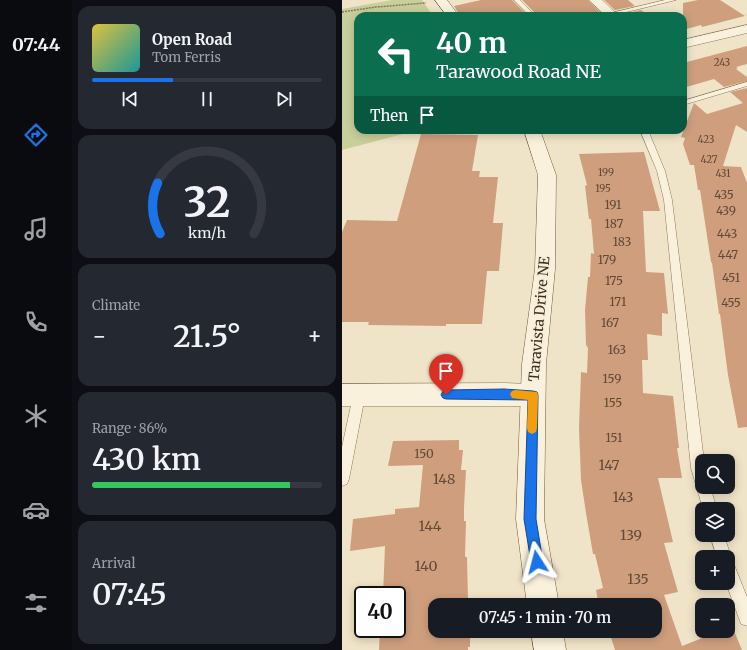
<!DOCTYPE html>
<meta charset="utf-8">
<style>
:root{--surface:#171b24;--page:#242831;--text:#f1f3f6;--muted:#9ea1a6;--line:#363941;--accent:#1a73e8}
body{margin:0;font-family:Merriweather,serif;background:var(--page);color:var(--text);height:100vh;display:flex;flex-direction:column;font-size:15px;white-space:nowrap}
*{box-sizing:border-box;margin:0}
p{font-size:13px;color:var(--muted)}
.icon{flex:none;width:22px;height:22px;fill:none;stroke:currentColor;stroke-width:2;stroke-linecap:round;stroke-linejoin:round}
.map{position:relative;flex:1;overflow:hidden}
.sheet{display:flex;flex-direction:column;gap:6px;padding:6px;background:#0d0f14;width:270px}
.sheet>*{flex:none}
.top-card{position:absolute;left:12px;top:12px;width:333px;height:122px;border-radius:12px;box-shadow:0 2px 10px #0003;background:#0b6e4f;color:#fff;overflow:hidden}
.controls{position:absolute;left:353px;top:454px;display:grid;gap:8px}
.controls a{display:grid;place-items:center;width:40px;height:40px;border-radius:8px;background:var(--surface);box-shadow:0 2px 10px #0003;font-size:20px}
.speed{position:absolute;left:12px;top:586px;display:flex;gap:8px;font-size:20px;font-weight:700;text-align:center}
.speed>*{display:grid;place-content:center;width:52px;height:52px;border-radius:50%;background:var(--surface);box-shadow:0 2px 10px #0003;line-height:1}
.speed .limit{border:2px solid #111;border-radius:6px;background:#fff;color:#111}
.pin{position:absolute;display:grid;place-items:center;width:34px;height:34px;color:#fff;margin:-41px -17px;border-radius:50% 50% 50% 0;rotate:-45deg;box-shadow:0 0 4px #0007}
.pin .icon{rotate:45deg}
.me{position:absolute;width:44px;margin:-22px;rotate:351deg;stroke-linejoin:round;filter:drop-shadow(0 0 3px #0008)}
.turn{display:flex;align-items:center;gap:14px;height:84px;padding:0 16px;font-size:18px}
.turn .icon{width:52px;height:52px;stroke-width:2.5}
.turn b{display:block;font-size:28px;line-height:34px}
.then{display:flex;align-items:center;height:38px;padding:0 16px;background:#0003;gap:8px;font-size:15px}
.big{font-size:30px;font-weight:600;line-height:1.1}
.sheet .card{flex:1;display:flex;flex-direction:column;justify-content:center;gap:6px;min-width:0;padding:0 14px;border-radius:12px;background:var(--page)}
.sheet .dial{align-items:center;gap:0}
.dial svg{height:104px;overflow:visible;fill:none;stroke:var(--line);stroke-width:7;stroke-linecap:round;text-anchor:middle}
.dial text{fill:var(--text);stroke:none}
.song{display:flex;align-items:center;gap:12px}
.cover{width:48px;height:48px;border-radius:6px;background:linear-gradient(135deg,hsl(50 70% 55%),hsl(180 70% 35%))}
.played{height:4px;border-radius:2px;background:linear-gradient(90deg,var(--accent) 35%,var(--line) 35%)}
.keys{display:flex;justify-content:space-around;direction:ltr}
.heat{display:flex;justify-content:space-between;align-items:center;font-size:22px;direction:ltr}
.charge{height:6px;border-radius:3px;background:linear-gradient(90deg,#34c759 86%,var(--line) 0)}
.trip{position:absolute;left:86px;top:598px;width:234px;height:40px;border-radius:12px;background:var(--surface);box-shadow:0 2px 10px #0003;font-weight:600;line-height:40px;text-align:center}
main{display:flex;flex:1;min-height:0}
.menu{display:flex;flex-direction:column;width:72px;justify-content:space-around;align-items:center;background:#090b0e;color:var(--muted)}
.menu .icon{width:28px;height:28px}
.menu .current{color:var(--accent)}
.menu b{font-size:18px;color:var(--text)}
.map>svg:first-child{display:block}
</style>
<main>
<nav class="menu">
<b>07:44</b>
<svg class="icon current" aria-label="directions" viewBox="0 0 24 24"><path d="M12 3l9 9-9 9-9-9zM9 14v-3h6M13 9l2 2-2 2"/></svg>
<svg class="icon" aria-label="music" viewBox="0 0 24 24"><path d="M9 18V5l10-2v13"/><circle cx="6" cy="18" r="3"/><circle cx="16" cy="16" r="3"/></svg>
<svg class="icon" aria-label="phone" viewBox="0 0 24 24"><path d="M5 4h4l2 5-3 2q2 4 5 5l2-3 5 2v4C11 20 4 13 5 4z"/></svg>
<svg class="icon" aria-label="climate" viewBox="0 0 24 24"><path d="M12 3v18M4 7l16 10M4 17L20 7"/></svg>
<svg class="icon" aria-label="car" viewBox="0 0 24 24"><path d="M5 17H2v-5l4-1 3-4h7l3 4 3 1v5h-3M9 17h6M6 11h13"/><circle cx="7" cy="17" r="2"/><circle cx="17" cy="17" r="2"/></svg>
<svg class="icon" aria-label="filters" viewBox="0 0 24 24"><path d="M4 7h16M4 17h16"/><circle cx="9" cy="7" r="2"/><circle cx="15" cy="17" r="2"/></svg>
</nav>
<section class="sheet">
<div class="card">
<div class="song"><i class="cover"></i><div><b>Open Road</b><p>Tom Ferris</p></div></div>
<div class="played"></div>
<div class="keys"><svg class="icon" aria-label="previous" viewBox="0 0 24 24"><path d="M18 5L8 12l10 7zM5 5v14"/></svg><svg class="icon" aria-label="pause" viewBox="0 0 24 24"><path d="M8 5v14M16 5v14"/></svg><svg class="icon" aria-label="next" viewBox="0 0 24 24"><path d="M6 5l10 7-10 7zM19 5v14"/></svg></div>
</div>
<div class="card dial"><svg viewBox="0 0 100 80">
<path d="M14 69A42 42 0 1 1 86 69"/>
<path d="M14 69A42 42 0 0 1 12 30" stroke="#1a73e8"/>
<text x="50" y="56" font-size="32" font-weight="700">32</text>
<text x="50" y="72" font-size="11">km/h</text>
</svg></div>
<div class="card"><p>Climate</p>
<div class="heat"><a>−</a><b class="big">21.5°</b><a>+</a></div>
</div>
<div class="card"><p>Range · 86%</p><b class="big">430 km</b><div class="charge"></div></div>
<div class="card"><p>Arrival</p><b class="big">07:45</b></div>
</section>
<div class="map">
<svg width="405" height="650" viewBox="0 0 405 650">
<rect width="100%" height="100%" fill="#f0e4c8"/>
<path fill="#c9cf9b" d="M50 0H80L91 16H16V130H76L0 150V9Z"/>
<path fill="#cf9f7d" d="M139 0H170L186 16H118L112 6Z
M180 0H246L262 16H196Z
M262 0H286L293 6 273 10Z
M356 0H378L403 16 360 27 359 25 341 30V3Z
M299 10 307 16 278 15Z
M405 46V64L394 67 396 68 394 69 405 77V81L382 87 372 79 341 88V63Z
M405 88V132L394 125 381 166 399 167 405 183V427L396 428 386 375 378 314H377L370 263 369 262 358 190H356L352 165H348L341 144 343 138 339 137 352 103 365 114 401 103 388 92Z
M79 134 136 135 130 171H138L137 177H156L151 223H161L157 271H145L140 324H104V326L26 325 27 322H0V232L5 220 55 221Z
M302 152 318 211H301L304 272 322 273 326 314 320 313V336L305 334 306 360H300L301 393 331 396 337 448H335L340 478H316L331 542 322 543 336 592 322 595 340 646 378 631H386V628L390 626 400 650H273L267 631H313V605H257L254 590 261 588 253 554H251L244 513 239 480 237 428 239 372 245 373 246 348 244 345 243 310 246 277H248L249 253 252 254 249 219H247L243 186 245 185 237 154Z
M117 440V450H121L119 470H124L122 508V521H124L123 557H125L126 600 120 601V605H93V631H128V647H126V650H37L38 629H55V595H41L43 546 8 551 11 519 53 514V509L77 507 81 465 46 466 51 441Z"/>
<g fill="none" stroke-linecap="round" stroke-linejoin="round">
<g stroke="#8d765c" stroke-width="1">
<path id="lane" d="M172 0H178L194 16H188Z
M323 0H334L268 16 265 14Z
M405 82V86L341 105V101Z
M298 130H306L323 171 330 200 362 461H360V487H368L375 509H361L349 468 322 200 315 171Z
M17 390 21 392 23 396 7 479 5 484 0 486V447L11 396 13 392Z
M368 535H382L389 557 388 560 391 562 405 597V626L399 624 384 583H386V557H375Z"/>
</g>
<g stroke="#8d765c" stroke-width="1">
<path id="street" d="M247 0H260L277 16H264Z
M405 25V33L341 48V40Z
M162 383 191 384 200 387 203 395 200 403 191 406H0V384Z"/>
</g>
<g stroke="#6f573f" stroke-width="1">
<path id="secondary" d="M93 0H105L117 16H105Z
M182 130H198L214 175 213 269 204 364 202 519 217 605H185L174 519 180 364 193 269 196 175Z
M189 631H221L224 650H192Z"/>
</g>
<path stroke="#8d765c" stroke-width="1.5" stroke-dasharray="2 1" stroke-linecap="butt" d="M0 12 34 7 84 3"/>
<use href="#lane" fill="#faf1dc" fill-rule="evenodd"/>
<use href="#street" fill="#faf1dc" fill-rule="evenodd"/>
<use href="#secondary" fill="#faf1dc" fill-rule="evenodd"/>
</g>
<path fill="#1a73e8" stroke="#114b97" d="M162 389 191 391 195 392 196 395 194 519 201 562 199 566 195 568 190 566 189 562 182 519 186 400 104 399 101 398 99 395 101 391 104 390Z"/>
<path fill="#f59e0b" d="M173 390 195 392 196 395 195 428 194 432 190 434 186 432 185 428 186 400 170 398 168 394 170 391Z"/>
<g text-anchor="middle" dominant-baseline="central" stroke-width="4" stroke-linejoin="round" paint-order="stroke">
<g font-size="10" fill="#624a37">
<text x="380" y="62">243</text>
<text x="364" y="139">423</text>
<text x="367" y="159">427</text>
<text x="264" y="172">199</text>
<text x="381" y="173">431</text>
<text x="261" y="188">195</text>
</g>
<g font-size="12" fill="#624a37">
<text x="382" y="194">435</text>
<text x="271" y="204">191</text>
<text x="384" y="210">439</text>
<text x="272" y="223">187</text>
<text x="385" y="233">443</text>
<text x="280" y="241">183</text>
<text x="386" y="254">447</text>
<text x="265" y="259">179</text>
<text x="389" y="277">451</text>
<text x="272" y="280">175</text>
<text x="276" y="301">171</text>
<text x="389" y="302">455</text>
<text x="268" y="322">167</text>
<text x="275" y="349">163</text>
<text x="270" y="378">159</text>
<text x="271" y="402">155</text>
<text x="272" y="437">151</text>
<text x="82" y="453">150</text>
</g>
<g font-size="14" fill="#3d2e20" stroke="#f7eed8">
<text transform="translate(197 319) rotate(-85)">Taravista Drive NE</text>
</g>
<g font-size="14" fill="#624a37">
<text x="267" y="465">147</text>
<text x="102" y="479">148</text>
<text x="281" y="497">143</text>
<text x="88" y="526">144</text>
<text x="289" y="535">139</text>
<text x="84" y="566">140</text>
<text x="296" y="579">135</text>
</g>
</g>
</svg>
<div class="controls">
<a><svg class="icon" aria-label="search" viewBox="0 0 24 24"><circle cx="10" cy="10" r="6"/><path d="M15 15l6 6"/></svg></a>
<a><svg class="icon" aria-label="layers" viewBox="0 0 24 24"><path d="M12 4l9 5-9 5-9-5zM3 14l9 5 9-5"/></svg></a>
<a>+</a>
<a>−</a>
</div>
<div class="speed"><div class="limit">40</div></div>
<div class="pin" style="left:104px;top:395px;background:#d93025"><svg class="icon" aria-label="arrive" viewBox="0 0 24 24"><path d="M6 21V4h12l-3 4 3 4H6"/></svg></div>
<svg class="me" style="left:195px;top:562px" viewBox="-20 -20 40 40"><path d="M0-17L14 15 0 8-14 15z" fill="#1a73e8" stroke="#fff" stroke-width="4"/></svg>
<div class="trip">07:45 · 1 min · 70 m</div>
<div class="top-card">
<div class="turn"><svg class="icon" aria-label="left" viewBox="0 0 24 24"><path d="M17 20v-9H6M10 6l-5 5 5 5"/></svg><div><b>40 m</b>Tarawood Road NE</div></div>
<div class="then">Then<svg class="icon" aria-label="arrive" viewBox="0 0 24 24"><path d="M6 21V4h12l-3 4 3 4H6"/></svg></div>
</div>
</div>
</main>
